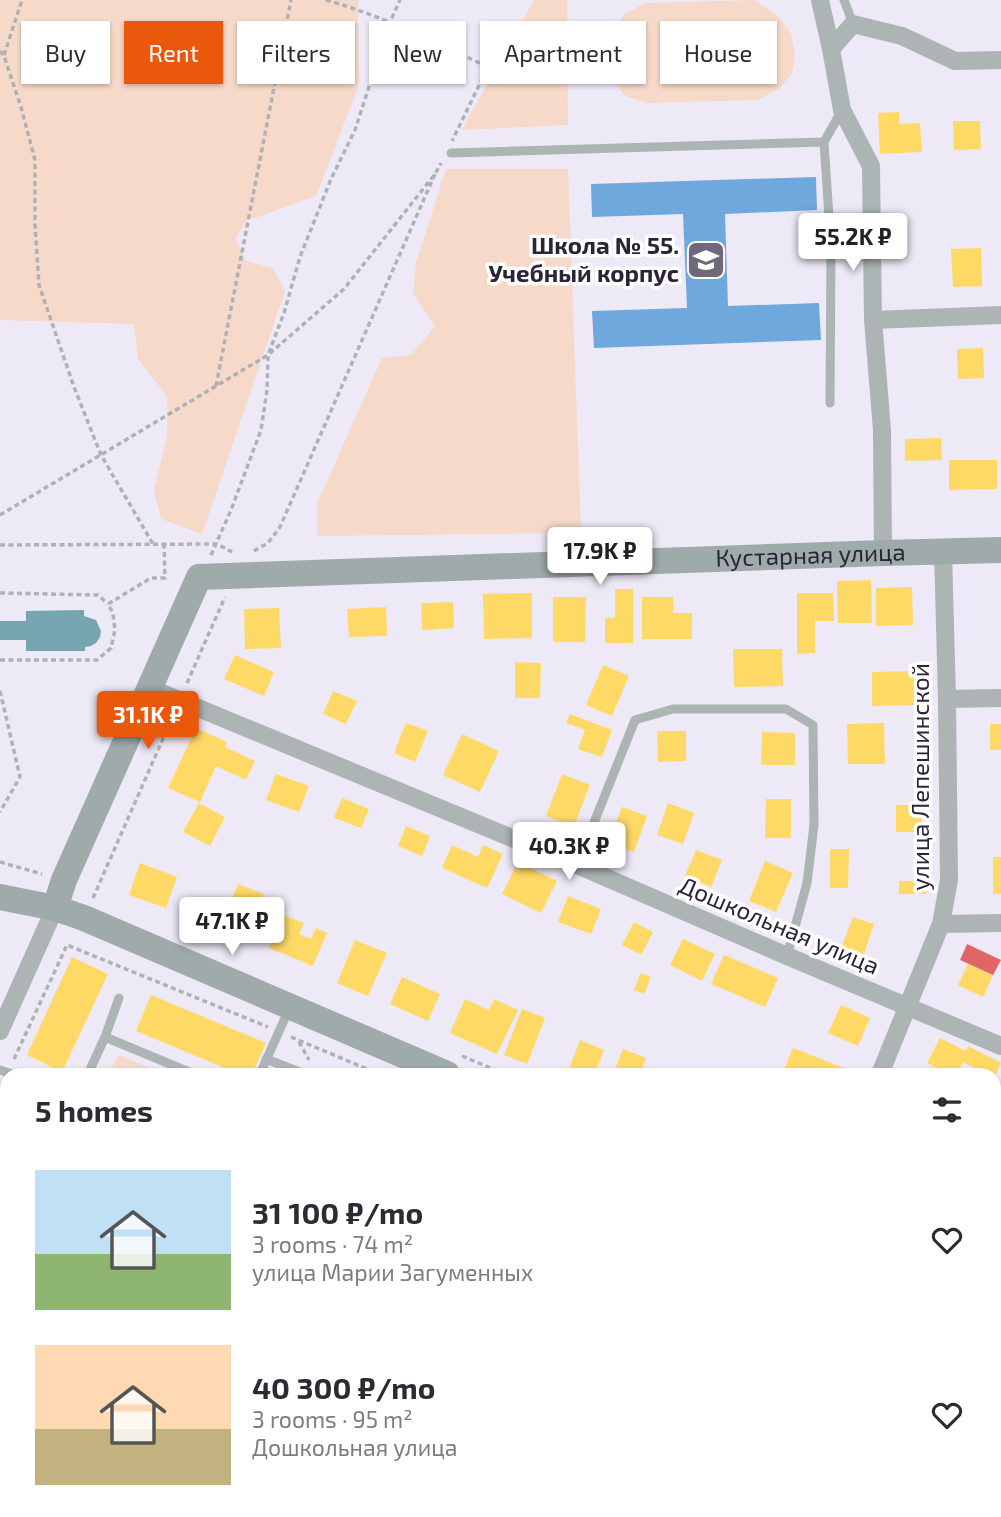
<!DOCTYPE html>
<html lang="en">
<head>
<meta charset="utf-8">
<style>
	body { margin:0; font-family:"Exo 2",sans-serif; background:#f2f2f3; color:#2b2b33; height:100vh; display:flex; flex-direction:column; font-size:26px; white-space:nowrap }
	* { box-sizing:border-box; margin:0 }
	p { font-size:23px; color:#7c7c81 }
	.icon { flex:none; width:38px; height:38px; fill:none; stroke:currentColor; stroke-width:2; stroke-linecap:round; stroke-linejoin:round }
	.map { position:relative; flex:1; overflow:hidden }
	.panel { position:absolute; left:0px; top:1068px; width:1001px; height:450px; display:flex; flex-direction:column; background:#fff; border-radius:21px 21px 0 0; box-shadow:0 2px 5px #0004 }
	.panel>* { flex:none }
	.hud { position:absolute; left:21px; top:21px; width:959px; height:63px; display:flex; gap:14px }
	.price { position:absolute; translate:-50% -60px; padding:0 16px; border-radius:7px; background:#fff; color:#222; font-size:23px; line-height:46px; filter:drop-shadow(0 2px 4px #0008) }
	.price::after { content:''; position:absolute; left:50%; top:42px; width:21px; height:16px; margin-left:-10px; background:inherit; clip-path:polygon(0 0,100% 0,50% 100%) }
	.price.active { background:#ea580c; color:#fff }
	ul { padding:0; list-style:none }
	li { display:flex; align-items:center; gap:21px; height:175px; padding:0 35px }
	li span { display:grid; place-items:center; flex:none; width:196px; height:140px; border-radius:0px; color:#555 }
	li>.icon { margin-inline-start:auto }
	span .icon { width:84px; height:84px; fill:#fffc; stroke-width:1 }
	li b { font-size:30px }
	h2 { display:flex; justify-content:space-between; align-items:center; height:84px; padding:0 35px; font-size:30px }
	.tag { padding:0 24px; border-radius:0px; background:#fff; box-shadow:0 2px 5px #0004; font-size:24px; line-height:63px }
	.tag.active { background:#ea580c; color:#fff }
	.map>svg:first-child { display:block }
	.built { fill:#e9e0fb }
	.green { fill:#f6d9c9 }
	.homes { fill:#ffd966 }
	.shops { fill:#e06666 }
	.schools { fill:#6fa8dc }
	.public { fill:#76a5af }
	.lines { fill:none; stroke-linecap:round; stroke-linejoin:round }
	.path { stroke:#aeb2b5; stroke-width:3.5; stroke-dasharray:5 3.5; stroke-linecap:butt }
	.lane { stroke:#acb4b4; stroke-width:9 }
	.street { stroke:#acb4b4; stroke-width:18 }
	.secondary { stroke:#9faaaa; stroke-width:26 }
	.labels { text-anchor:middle; stroke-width:7; stroke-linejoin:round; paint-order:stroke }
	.poi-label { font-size:24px; font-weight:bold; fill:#2b2338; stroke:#fff; text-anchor:end }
	.street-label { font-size:24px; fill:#2b2338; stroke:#fff }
</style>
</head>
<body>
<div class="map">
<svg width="1001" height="1517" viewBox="0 0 1001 1517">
	<rect width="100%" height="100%" fill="#ede9f6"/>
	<path class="built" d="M 7,1314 L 7,1395 L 0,1392 L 0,1330 Z
		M 177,1510 L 687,1510 L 685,1517 L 174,1517 Z"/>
	<path class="green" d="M 0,0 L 358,0 L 359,85 L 316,196 L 246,221 L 235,239 L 246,261 L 273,268 L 285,291 L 202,534 L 161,519 L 154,490 L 167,437 L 167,396 L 138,359 L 134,324 L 0,320 Z
		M 534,0 L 567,0 L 568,125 L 462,130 Z
		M 755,0 L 779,17 L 791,33 L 795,54 L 792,73 L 779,89 L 757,100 L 647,103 L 626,96 L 610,78 L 605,56 L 609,38 L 624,15 L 645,3 Z
		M 446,169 L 568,169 L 581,533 L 317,536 L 317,504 L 382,358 L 411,355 L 435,326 L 413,294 L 416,263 Z
		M 118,1055 L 165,1074 L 109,1074 Z"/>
	<path class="homes" d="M 899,112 L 899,124 L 920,123 L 922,152 L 880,154 L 878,113 Z
		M 953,121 L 980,121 L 981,149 L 954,150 Z
		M 981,248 L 982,286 L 953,287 L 951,249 Z
		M 983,348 L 984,378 L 958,379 L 957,349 Z
		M 941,438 L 942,460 L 905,461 L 905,439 Z
		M 949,460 L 997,460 L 997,489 L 949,490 Z
		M 871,580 L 872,623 L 838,623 L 837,581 Z
		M 912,587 L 913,625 L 876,626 L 876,588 Z
		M 615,589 L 633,589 L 633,643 L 605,643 L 605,618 L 615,618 Z
		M 532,593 L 532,638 L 484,639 L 483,594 Z
		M 797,593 L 833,593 L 834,621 L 815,621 L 815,653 L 797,654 Z
		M 553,597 L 586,597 L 585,642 L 553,642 Z
		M 642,597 L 673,597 L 673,613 L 692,613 L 692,639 L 642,639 Z
		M 453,602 L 454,628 L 422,630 L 421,603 Z
		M 386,607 L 387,636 L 349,637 L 347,609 Z
		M 279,608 L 281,648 L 245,649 L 244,609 Z
		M 733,649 L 782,649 L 783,686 L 734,687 Z
		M 235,655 L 274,672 L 264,696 L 224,679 Z
		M 515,662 L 541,663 L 540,698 L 515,698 Z
		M 603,665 L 629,676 L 612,716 L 586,705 Z
		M 917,671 L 918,705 L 872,706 L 872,672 Z
		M 333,691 L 357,701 L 346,724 L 323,714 Z
		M 570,714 L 612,730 L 602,757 L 578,749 L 585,730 L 566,723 Z
		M 406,723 L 428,731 L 415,762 L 394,753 Z
		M 884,723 L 885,764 L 848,764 L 847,724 Z
		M 990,724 L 1001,724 L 1001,750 L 990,750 Z
		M 196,728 L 227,742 L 225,747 L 255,761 L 246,780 L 216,766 L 200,802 L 168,788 Z
		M 657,731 L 686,731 L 686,761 L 658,762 Z
		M 762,732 L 795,733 L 795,765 L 761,765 Z
		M 462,734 L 499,751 L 480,792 L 443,775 Z
		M 276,774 L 309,786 L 299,812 L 266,800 Z
		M 562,774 L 590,785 L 574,826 L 546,816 Z
		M 342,798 L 369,809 L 361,828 L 334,818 Z
		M 766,799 L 791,799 L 791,838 L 765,838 Z
		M 199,803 L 225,817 L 210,846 L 183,832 Z
		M 668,803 L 694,813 L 683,844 L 657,835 Z
		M 896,805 L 922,805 L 922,832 L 896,832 Z
		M 622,807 L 647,816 L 634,852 L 609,843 Z
		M 406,826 L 430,836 L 422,856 L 398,846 Z
		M 452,845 L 478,857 L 483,845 L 503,854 L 487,888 L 442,868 Z
		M 830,849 L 849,849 L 848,888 L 830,888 Z
		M 696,850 L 722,860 L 711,887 L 685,876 Z
		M 993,857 L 1001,857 L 1001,894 L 993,894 Z
		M 765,861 L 793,873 L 776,912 L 749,901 Z
		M 518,862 L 557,881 L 541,913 L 502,894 Z
		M 140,863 L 177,877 L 166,908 L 129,895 Z
		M 899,881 L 926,881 L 926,894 L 899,894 Z
		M 238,884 L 264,894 L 245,943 L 219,932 Z
		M 568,896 L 601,909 L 591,934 L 558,922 Z
		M 283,915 L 304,923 L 299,934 L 311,939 L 316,928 L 327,933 L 313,966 L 269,948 Z
		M 853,917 L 874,924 L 864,954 L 842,946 Z
		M 634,922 L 653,932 L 641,955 L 622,945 Z
		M 683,939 L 715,954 L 702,981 L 670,965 Z
		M 355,940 L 387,953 L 368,996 L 337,983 Z
		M 724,955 L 778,978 L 765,1007 L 711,984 Z
		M 72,957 L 108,974 L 62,1072 L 27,1055 Z
		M 968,964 L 993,975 L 983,997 L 958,985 Z
		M 641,973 L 651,977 L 644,994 L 634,990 Z
		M 402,977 L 440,994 L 428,1021 L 390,1004 Z
		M 151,995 L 266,1043 L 252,1074 L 239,1074 L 136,1031 Z
		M 465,999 L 489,1010 L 494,999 L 518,1010 L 497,1054 L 450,1033 Z
		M 841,1005 L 870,1018 L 858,1046 L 828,1033 Z
		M 522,1009 L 545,1018 L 527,1064 L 504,1055 Z
		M 940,1038 L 966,1051 L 968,1046 L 1001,1063 L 996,1074 L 987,1074 L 963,1062 L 957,1074 L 949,1074 L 927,1063 Z
		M 580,1040 L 604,1050 L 595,1074 L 567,1074 Z
		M 793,1048 L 844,1068 L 842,1074 L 782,1074 Z
		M 623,1049 L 646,1058 L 641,1072 L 645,1074 L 613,1074 Z
		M 1,1115 L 7,1117 L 7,1205 L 0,1221 Z
		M 997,1215 L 1001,1217 L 1001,1253 L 994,1250 L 994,1221 Z
		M 994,1350 L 1001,1353 L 1001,1403 L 994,1400 Z
		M 12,1510 L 131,1510 L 135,1512 L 133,1517 L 29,1517 Z
		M 373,1510 L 431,1510 L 428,1517 L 370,1517 Z
		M 752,1510 L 794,1510 L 791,1517 L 768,1517 Z"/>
	<path class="shops" d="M 967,944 L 1001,960 L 993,975 L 960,960 Z
		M 619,1510 L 666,1510 L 663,1517 L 616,1517 Z"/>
	<path class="schools" d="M 816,177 L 817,210 L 725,214 L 728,306 L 819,303 L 821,340 L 594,348 L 592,311 L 687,308 L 683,214 L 592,217 L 591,184 Z"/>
	<path class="public" d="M 84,610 L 84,616 L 96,620 L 101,631 L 100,637 L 96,643 L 91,646 L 85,647 L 85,651 L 26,651 L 26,640 L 0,640 L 0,621 L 26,621 L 26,611 Z"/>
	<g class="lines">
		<path class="path" d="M 326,0 C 383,16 435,42 488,67 L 452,141
			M 0,51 L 4,56 L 21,107 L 35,160 L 35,225 L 39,285 L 74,387 L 101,455 L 153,544
			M 4,55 L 22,0
			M 216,386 L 291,0
			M 0,515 L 268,355 L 344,289 L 435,174 L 441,163
			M 0,545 L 217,544 L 232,552
			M 254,551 L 268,543 L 280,527 L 435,174
			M 211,555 L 231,510 L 261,430 L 267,390 L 268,355 L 284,313 L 300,257 L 331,179 L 355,130 L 390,22 L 400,0
			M 0,593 L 98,595 L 108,604
			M 0,660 L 97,660 L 111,648 L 115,630 L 113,613 L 108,604 L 151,578 L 165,578 L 164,544
			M 187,683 L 225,597
			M 0,691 L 20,777 L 0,812
			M 0,862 L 42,874
			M 93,898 L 173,716
			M 291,1037 L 379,1074
			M 299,1042 L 309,1060
			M 462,1056 L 505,1074
			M 14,1059 L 67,945 L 268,1027
			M 994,1281 L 1001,1284
			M 334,1517 L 336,1510"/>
		<path class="lane" d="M 844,0 L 853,24
			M 824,142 L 831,248 L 830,403
			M 451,153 L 824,142 L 842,110
			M 577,865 L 635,720 L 673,709 L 786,709 L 813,725 L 814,825 L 807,883 L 787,956
			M 105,1037 L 194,1074
			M 266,1059 L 305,1074
			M 0,1070 L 12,1074
			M 88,1074 L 105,1037 L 119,998
			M 260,1074 L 289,1009
			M 0,1275 L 7,1259
			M 994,1411 L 1001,1414
			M 535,1510 L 551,1517
			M 601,1510 L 602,1517
			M 478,1511 L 490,1517
			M 847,1517 L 852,1510"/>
		<path class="street" d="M 820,0 L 831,49
			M 873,320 L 1001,315
			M 883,553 L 882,430 L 873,320 L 871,166 L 842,110 L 831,49 L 853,24 L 902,36 L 955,61 L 1001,60
			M 150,688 L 577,865 L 787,956 L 1001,1046
			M 947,699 L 1001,698
			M 941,924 L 1001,923
			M 0,1031 L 55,908
			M 880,1074 L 941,924 L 949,880 L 947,699 L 943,552
			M 696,1517 L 698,1510"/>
		<g class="secondary">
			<path d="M 0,897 L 55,908 L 84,918 L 447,1074"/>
			<path id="s1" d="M 55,908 L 64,880 L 199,577 L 883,553 L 1001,550"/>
			<path d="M 994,1308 L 1001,1311"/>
		</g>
	</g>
	<defs>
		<g id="school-square" transform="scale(2.0125)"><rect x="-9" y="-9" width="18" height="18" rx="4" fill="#6f687a" stroke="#fff"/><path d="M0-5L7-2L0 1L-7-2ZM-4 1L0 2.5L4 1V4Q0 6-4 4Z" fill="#fff"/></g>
	</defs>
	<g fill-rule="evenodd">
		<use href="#school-square" x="706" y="260"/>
	</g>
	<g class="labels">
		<g class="poi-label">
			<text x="679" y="254">Школа № 55.<tspan x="679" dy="28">Учебный корпус</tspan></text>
		</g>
		<g class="street-label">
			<text dy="8" stroke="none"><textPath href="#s1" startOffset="973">Кустарная улица</textPath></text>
			<text transform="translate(921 777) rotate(-90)" y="8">улица Лепешинской</text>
			<text transform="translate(779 926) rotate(23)" y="8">Дошкольная улица</text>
		</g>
	</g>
</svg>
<b class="price" style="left:853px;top:273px">55.2K ₽</b>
<b class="price" style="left:600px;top:587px">17.9K ₽</b>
<b class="price active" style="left:148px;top:751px">31.1K ₽</b>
<b class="price" style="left:569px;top:882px">40.3K ₽</b>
<b class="price" style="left:232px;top:957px">47.1K ₽</b>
<div class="hud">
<a class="tag">Buy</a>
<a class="tag active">Rent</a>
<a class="tag">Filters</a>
<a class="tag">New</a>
<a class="tag">Apartment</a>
<a class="tag">House</a>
</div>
<section class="panel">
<h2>5 homes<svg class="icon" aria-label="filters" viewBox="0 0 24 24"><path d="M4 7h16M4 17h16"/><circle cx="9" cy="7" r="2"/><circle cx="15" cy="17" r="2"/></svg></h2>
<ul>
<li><span style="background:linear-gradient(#bfe0f5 60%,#8fb573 0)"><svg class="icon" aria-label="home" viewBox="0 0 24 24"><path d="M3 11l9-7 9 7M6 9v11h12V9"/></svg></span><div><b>31 100 ₽/mo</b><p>3 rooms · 74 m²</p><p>улица Марии Загуменных</p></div><svg class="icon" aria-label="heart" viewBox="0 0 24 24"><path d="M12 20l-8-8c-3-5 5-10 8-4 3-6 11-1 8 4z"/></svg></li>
<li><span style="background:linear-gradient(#ffd9b3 60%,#c2b280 0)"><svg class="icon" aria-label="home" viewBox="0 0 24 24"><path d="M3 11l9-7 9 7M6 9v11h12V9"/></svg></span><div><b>40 300 ₽/mo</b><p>3 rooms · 95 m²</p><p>Дошкольная улица</p></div><svg class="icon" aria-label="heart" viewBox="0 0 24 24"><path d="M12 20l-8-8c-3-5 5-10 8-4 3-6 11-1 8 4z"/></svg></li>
</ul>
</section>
</div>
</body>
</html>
